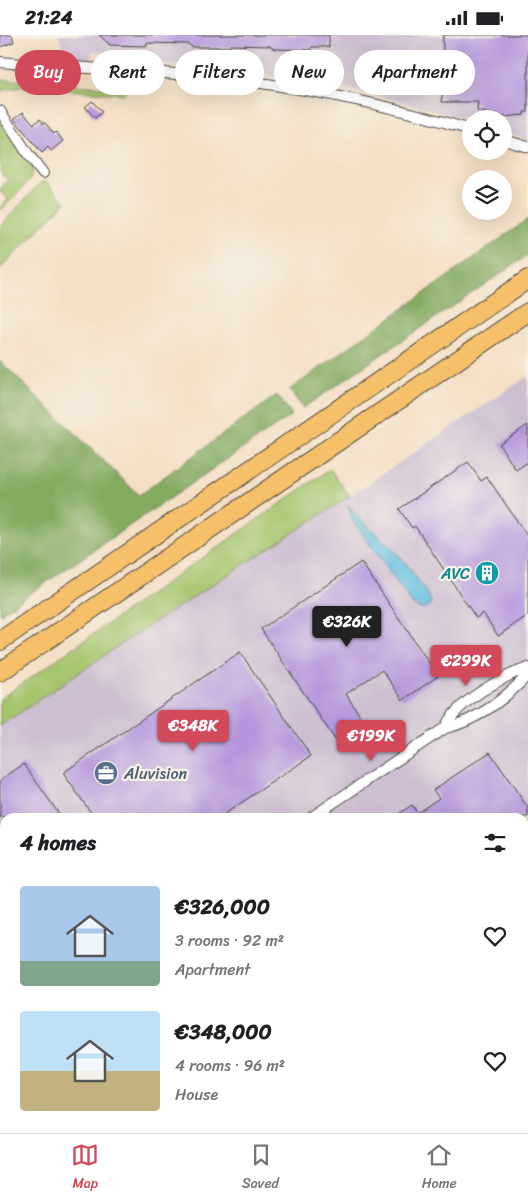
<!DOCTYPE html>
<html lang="en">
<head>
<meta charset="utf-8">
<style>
	body { margin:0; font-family:Sriracha,sans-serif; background:#f2f2f2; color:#202124; height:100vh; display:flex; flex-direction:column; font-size:19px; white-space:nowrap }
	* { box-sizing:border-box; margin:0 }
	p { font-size:16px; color:#757577 }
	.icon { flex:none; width:28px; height:28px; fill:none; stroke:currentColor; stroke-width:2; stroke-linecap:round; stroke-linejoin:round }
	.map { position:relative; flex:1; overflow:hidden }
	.panel { position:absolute; left:0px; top:778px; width:529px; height:321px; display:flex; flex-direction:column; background:#fff; border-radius:15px 15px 0 0; box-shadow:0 5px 20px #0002 }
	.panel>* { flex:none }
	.top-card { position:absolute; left:15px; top:15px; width:499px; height:45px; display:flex; gap:10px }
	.tools { position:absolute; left:462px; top:75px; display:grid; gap:10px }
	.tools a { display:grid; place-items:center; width:50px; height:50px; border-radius:50%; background:#fff; box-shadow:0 5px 20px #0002; font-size:25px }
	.price { position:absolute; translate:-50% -42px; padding:0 11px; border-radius:5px; background:#d1495b; color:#fff; font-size:16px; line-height:32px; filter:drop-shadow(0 1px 2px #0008) }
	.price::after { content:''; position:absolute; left:50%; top:30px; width:15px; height:11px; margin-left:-8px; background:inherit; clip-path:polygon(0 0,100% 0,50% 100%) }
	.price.on { background:#222; color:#fff }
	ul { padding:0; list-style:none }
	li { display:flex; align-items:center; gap:15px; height:125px; padding:0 20px }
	li span { display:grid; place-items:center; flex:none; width:140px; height:100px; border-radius:5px; color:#555 }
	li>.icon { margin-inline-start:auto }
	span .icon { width:60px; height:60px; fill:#fffc; stroke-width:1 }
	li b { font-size:21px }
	h2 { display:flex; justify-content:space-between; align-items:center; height:60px; padding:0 20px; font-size:21px }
	.chip { padding:0 18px; border-radius:22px; background:#fff; box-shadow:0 5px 20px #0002; font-size:18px; line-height:45px }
	.chip.on { background:#d1495b; color:#fff }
	.status { display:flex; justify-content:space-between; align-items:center; height:35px; padding:0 25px; background:#fff; direction:ltr }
	.status svg { height:14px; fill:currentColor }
	.menu { display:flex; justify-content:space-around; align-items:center; height:70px; border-top:1px solid #e0e0e0; background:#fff; font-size:14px; color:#757577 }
	.menu a { display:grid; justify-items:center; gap:2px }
	.menu .on { color:#d1495b }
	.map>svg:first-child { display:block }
	.industrial { fill:#cdbed2; fill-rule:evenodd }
	.green { fill:#a5c56d; stroke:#68784c }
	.forest { fill:#84aa60; stroke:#586a46 }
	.water { fill:#5dbcdc; stroke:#447484 }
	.building { fill:#b596dc }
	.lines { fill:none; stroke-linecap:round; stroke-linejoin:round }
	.minor-casing { stroke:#494642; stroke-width:12 }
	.motorway-casing { stroke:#494642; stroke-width:20 }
	.minor { stroke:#fff; stroke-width:10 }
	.motorway { stroke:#f6c06b; stroke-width:18 }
	.labels { text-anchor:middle; stroke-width:4.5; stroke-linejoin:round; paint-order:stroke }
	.culture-label { font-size:16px; fill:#0d838f; stroke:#f7f3e8; text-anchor:end }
	.service-label { font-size:16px; fill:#4e5e75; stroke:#f7f3e8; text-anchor:start }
</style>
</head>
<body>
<div class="status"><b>21:24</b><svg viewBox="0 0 49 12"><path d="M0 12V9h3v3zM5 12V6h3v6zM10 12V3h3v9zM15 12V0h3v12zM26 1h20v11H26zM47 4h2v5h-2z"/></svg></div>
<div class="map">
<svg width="528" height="1098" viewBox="0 0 528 1098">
	<rect width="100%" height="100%" fill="#f7f3e8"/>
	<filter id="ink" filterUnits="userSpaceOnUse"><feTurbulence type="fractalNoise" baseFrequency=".02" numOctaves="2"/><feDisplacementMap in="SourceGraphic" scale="10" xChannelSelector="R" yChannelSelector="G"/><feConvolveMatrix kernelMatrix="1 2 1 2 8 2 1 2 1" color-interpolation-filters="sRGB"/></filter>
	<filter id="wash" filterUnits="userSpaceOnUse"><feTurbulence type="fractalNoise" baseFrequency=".0096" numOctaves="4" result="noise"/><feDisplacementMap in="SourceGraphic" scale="20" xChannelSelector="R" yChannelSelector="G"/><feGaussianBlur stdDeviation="1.12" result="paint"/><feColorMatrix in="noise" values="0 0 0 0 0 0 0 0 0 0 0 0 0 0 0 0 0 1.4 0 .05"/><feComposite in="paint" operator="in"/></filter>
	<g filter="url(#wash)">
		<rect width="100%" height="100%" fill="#f4dfc4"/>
		<path class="industrial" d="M 59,0 L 528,0 L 528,105 L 504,97 L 504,84 L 471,84 L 471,86 L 404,67 L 340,52 L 291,43 L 220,34 L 149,28 L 149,20 L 92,16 L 92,28 L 66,26 Z
			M 528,341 L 528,1098 L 0,1098 L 0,690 L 136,599 L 332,473 ZM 5,782 L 524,782 L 524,1094 L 5,1094 Z"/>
		<path class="green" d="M 0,44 L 129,54 L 123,59 L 21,52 L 0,56 Z
			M 0,84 L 33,132 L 30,145 L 0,176 L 0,173 L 8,164 L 0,157 L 0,154 L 8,145 L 0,137 Z
			M 41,147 L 47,148 L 66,167 L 0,234 L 0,192 Z
			M 330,434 L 350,461 L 136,599 L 0,691 L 0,664 Z"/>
		<path class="forest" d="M 528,184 L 528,220 L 303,373 L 289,355 Z
			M 0,326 L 139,460 L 277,360 L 292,380 L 0,579 Z"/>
		<path class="water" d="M 348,469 L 356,480 L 403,524 L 429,561 L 431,568 L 427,572 L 421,574 L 413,570 L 351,483 Z"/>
		<g id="blocks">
			<path class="building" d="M 0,0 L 12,0 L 14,7 L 0,12 Z
				M 99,0 L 329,0 L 329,12 L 312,12 L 310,15 L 274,14 L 270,11 L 231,10 L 228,12 L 192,12 L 188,9 L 147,8 L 146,11 L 110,10 Z
				M 443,0 L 528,0 L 528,77 L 524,77 L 524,80 L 503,82 L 477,76 L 478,67 L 442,67 Z
				M 92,66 L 102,77 L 95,83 L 85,72 Z
				M 23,77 L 34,89 L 40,84 L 44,89 L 45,88 L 54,99 L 56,97 L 63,106 L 51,116 L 48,112 L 42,118 L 14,84 Z
				M 528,390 L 528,427 L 516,435 L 499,409 Z
				M 468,427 L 481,446 L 487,442 L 528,502 L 528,580 L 498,601 L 483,578 L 476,583 L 415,491 L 412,493 L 399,474 Z
				M 361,527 L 438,641 L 403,665 L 382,635 L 346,659 L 366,690 L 338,709 L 261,594 Z
				M 240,617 L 311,721 L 220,782 L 94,782 L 63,738 Z
				M 490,717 L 528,773 L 528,782 L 394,782 L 412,770 L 417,778 L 439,763 L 433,755 Z
				M 24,729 L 61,782 L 0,782 L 0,745 Z"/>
		</g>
	</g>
	<g filter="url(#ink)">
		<use href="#blocks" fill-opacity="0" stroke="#494642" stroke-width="1"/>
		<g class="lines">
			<g class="minor-casing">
				<path id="minor" d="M 0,27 C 79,34 159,35 238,45 C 316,55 396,72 471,95
					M 0,76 L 28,119 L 43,138
					M 504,105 L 528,112
					M 445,693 C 455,668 503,641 528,633
					M 312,782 L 445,693 C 478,686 505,663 528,640
					M 0,994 L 5,991
					M 248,1094 L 251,1098
					M 269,1094 L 272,1098"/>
			</g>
			<g class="motorway-casing">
				<path id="motorway" d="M 0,606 L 528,244
					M 0,637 L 528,277"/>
			</g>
			<use href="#minor" class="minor"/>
			<use href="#motorway" class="motorway"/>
		</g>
	</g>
	<defs>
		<g id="building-disc" transform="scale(1.25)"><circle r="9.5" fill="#0f9aa8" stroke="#f7f3e8"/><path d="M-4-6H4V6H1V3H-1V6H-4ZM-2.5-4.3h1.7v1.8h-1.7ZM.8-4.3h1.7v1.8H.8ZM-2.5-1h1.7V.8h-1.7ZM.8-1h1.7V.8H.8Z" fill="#fff"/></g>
		<g id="office-disc" transform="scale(1.25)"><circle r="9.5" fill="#5c6f8a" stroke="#f7f3e8"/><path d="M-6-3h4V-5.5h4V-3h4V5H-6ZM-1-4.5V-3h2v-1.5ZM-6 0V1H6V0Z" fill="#fff"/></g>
	</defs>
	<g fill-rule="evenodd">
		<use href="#building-disc" x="487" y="538"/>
		<use href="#office-disc" x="106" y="738"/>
	</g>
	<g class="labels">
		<g class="culture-label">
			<text x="470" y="544">AVC</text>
		</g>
		<g class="service-label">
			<text x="124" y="744">Aluvision</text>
		</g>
	</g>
</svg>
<div class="tools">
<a><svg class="icon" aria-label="locate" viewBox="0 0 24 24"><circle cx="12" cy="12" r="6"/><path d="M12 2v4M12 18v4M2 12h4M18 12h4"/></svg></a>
<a><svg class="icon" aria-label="layers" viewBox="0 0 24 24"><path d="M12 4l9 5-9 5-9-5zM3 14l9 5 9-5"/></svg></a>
</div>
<b class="price on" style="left:347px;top:613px">€326K</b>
<b class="price" style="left:466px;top:652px">€299K</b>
<b class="price" style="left:193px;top:717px">€348K</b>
<b class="price" style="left:371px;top:727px">€199K</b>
<div class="top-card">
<a class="chip on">Buy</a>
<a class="chip">Rent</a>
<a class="chip">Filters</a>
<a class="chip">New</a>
<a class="chip">Apartment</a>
</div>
<section class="panel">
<h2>4 homes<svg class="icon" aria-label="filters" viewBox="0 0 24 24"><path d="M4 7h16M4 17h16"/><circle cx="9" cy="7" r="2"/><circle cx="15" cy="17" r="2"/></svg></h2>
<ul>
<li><span style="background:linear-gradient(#a9c7e8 75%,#7fa58c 0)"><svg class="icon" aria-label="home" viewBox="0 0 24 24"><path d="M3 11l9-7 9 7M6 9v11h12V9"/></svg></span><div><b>€326,000</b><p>3 rooms · 92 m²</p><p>Apartment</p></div><svg class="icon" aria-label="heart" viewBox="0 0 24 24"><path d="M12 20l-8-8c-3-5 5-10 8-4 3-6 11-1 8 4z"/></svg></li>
<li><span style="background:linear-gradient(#bfe0f5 60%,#c2b280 0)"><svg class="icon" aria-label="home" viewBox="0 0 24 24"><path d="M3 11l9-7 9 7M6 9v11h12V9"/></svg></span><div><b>€348,000</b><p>4 rooms · 96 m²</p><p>House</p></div><svg class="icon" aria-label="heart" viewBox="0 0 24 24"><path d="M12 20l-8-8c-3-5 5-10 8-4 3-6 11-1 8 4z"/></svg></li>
</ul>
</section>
</div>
<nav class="menu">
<a class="on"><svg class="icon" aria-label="map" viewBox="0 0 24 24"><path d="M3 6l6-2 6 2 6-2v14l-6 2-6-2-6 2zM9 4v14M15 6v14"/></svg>Map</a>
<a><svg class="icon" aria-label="saved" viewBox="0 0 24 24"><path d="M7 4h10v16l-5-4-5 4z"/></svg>Saved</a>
<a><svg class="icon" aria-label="home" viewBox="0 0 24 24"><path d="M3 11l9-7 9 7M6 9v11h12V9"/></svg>Home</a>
</nav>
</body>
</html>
